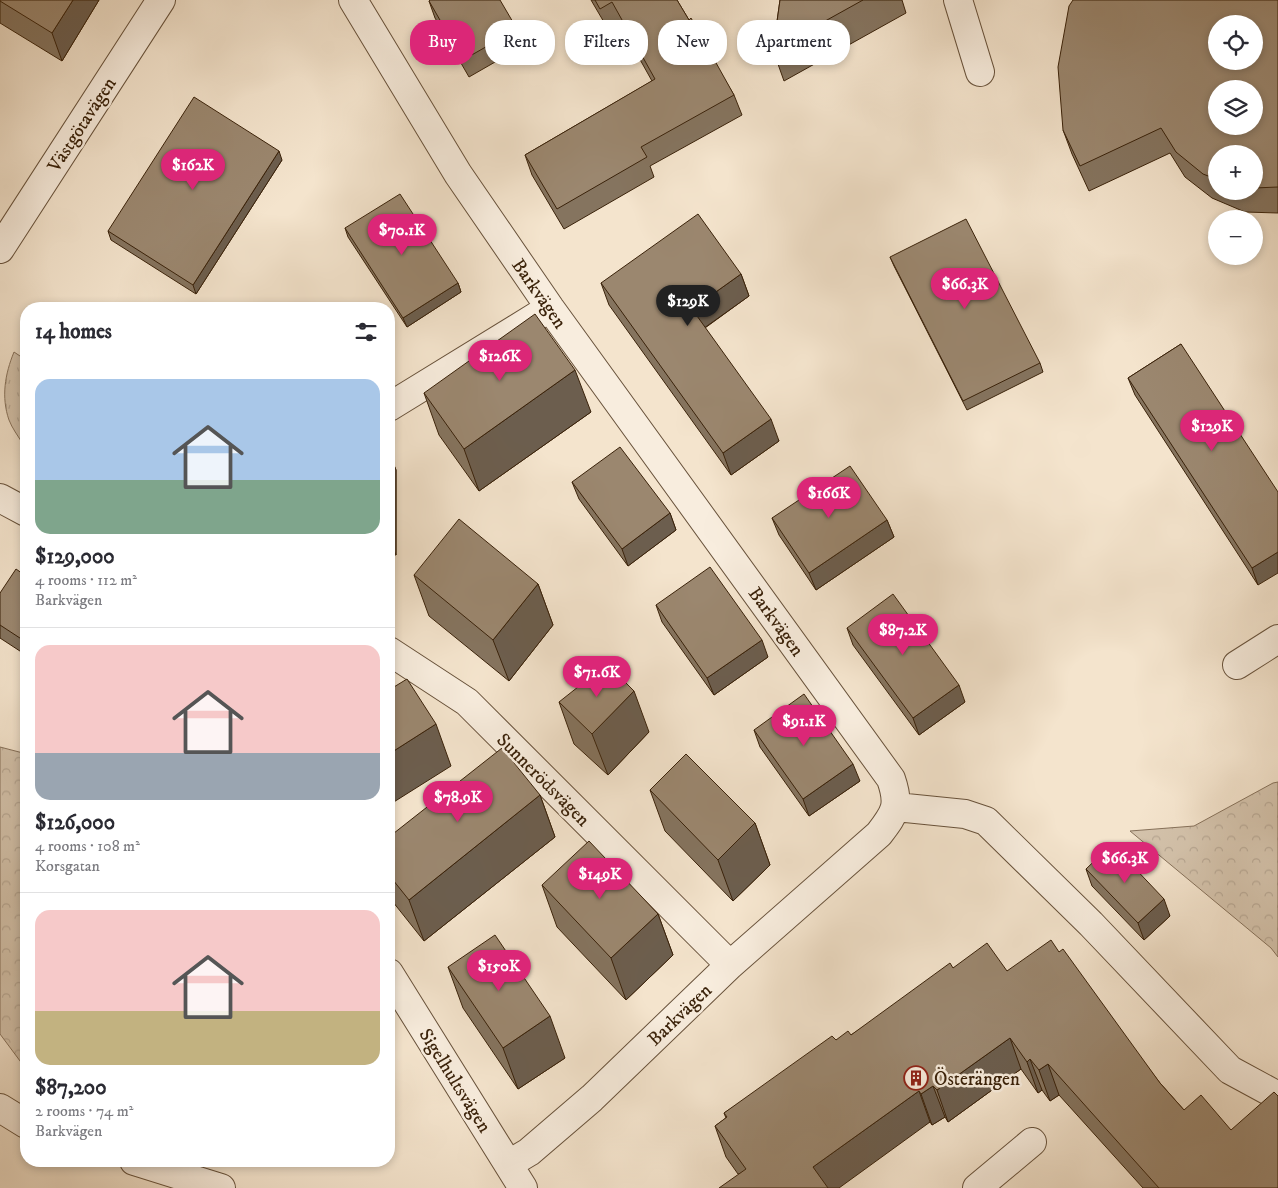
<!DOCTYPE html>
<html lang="en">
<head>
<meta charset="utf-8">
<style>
	body { margin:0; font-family:"IM FELL DW Pica",serif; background:#f7f7f7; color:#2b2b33; height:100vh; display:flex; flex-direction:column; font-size:19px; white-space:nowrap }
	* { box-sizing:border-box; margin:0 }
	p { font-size:16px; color:#7c7c81 }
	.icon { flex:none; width:28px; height:28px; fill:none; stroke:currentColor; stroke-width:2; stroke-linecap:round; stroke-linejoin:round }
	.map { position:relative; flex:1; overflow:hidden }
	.details { position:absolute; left:20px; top:302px; width:375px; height:865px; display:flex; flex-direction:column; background:#fff; border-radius:20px; box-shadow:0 2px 8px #0003 }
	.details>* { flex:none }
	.banner { position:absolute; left:410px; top:20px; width:475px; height:45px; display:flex; gap:10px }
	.buttons { position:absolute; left:1208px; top:15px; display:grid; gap:10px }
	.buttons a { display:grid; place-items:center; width:55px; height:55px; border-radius:50%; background:#fff; box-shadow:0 2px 8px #0003; font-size:25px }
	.price { position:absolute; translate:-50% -42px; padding:0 11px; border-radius:18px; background:#db2777; color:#fff; font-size:16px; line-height:32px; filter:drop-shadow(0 1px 2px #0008) }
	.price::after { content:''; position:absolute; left:50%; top:30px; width:15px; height:11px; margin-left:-8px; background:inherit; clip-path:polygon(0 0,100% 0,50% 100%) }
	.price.current { background:#222; color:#fff }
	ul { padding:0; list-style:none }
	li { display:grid; align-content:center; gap:10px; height:265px; padding:0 15px }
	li+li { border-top:1px solid #e1e1e2 }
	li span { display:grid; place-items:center; height:155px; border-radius:15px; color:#555 }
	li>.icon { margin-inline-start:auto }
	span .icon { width:90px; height:90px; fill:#fffc; stroke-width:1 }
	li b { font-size:21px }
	h2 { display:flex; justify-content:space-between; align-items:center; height:60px; padding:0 15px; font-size:21px }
	.pill { padding:0 18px; border-radius:20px; background:#fff; box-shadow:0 2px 8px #0003; font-size:18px; line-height:45px }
	.pill.current { background:#db2777; color:#fff }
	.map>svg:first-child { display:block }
	.grass { fill:url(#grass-tufts); stroke:#87725b }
	.forest { fill:url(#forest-crowns); stroke:#87725b }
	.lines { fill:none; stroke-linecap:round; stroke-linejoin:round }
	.minor-casing { stroke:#68523b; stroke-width:30 }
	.minor { stroke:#f8edde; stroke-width:28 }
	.wall { fill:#85745f; stroke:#3a220a; fill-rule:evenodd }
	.shaded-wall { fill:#6c5e4e; stroke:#3a220a }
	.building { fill:#9b876f; stroke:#3a220a; fill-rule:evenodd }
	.labels { text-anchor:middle; stroke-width:5; stroke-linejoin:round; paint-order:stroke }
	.street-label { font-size:19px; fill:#3a220a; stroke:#f8edde }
	.poi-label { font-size:19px; fill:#3a220a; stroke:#f8edde; text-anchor:start }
</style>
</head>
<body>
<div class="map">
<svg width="1278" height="1188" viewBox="0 0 1278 1188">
	<defs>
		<pattern id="grass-tufts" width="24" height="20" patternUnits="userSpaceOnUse" patternTransform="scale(1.25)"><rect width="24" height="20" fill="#d4c3ac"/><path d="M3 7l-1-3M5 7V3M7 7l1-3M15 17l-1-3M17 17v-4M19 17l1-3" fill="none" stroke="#b7a793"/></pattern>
		<pattern id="forest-crowns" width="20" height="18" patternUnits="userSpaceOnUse" patternTransform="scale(1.25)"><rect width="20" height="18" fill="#d4c3ac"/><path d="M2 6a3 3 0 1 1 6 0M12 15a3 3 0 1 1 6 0" fill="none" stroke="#b7a793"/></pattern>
	</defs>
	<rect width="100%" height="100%" fill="#f4e4cd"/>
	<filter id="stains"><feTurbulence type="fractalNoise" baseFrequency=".004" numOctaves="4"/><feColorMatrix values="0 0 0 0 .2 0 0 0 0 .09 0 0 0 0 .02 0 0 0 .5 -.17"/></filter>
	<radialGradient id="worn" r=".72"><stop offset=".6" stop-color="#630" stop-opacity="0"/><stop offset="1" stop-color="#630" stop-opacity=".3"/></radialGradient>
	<path class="grass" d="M 14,352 L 26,360 L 26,446 L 23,444 C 18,436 12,428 9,420 C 1,397 5,374 14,352 Z"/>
	<path class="forest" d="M 0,747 L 23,753 L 26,757 L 26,1069 L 0,1034 Z
		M 1278,782 L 1278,957 L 1271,948 L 1130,831 L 1194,826 L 1273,783 Z"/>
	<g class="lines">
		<g class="minor-casing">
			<path id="minor" d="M 353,0 L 458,174 L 550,308 L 891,779 C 900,805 896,812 879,834 L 730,965 L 592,1098 L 529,1152 L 509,1164
				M 958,0 L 980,72
				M 0,249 L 161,0
				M 389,407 L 537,316
				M 0,498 L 26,512
				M 389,651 L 467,702 L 730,965
				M 1237,665 L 1278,639
				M 896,807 L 965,814 L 986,821 L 1091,924 L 1230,1070 L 1278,1096
				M 389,973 L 523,1188
				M 0,1108 L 26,1124
				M 134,1161 L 221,1188
				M 977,1188 L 1032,1142"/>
		</g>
		<use href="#minor" class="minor"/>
	</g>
	<path class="wall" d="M 0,0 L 99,0 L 62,61 L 0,23 Z
		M 591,0 L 677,0 L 734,95 L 742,115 L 650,166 L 654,177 L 564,229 L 532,175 L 525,155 L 652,81 L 619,22 L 608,29 Z
		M 780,0 L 902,0 L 906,13 L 784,81 L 773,50 Z
		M 1278,0 L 1278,213 L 1245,212 L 1212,198 L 1185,177 L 1170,153 L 1089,191 L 1072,154 L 1063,130 ZM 1216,154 L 1254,154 L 1254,191 L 1216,191 Z
		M 429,1 L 517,29 L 523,46 L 469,77 L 435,18 Z
		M 282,160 L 196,294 L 111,240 L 108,231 Z
		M 345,228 L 458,283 L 461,292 L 407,327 L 348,237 Z
		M 890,257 L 1040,363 L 1043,372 L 967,410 L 894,266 Z
		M 741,274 L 749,296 L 705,328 L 779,441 L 731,475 L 609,305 L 601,283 Z
		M 1181,344 L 1258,585 L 1135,395 L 1128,378 Z
		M 424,393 L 591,412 L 479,491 L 439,435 Z
		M 389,453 L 396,470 L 396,555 L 389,555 Z
		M 572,482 L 670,513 L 676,530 L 628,566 L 579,499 Z
		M 772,518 L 887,520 L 894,537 L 816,590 L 779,535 Z
		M 414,575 L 538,584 L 553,625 L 509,681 L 429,616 Z
		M 26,576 L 26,655 L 0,638 L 0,593 Z
		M 656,605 L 768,657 L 714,695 L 662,622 Z
		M 847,628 L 965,702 L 919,735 L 853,645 Z
		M 559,702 L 649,732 L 608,775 L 574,744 Z
		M 754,730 L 860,781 L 809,816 L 760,747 Z
		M 650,790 L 755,823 L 770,865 L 733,901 L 665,831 Z
		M 540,795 L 555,837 L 424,941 L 389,897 L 389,837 Z
		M 1086,869 L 1170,916 L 1144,940 L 1092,886 Z
		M 542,885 L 658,914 L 673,955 L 626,1000 L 557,927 Z
		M 1059,952 L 1160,1083 L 1184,1110 L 1278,1188 L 1143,1188 L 1059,1095 L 1050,1101 L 1042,1090 L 1038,1093 L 1021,1069 L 948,1122 L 945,1117 L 932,1125 L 930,1122 L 738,1174 L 726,1157 L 715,1126 L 726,1118 L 724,1113 L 836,1040 L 851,1035 L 953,968 L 1007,971 Z
		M 448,967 L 565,1058 L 518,1089 L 463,1008 Z"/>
	<path class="shaded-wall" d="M 73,0 L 99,0 L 62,61 L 52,33 Z
		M 279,151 L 282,160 L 196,294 L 193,285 Z
		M 741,274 L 749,296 L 700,331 L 692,309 Z
		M 458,283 L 461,292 L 407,327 L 403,318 Z
		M 575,370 L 591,412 L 479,491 L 464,449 Z
		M 771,419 L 779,441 L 731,475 L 723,453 Z
		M 389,453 L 396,470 L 396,555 L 389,538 Z
		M 670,513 L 676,530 L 628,566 L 622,549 Z
		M 887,520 L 894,537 L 816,590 L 809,573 Z
		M 1278,552 L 1278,573 L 1258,585 L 1252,568 Z
		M 538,584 L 553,625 L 509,681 L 493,640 Z
		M 762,640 L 768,657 L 714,695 L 707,678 Z
		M 959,685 L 965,702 L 919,735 L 913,718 Z
		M 634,691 L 649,732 L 608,775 L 592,734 Z
		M 436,724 L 451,766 L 389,805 L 389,754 Z
		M 853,764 L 860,781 L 809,816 L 803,799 Z
		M 540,795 L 555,837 L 424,941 L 409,900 Z
		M 755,823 L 770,865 L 733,901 L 718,860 Z
		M 1164,899 L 1170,916 L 1144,940 L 1138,923 Z
		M 658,914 L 673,955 L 626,1000 L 611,958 Z
		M 550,1016 L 565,1058 L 518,1089 L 503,1048 Z
		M 1010,1038 L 1021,1069 L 948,1122 L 937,1090 Z
		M 1030,1059 L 1042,1090 L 1038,1093 L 1027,1062 Z
		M 1048,1064 L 1059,1095 L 1050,1101 L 1039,1070 Z
		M 933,1086 L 945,1117 L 932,1125 L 921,1094 Z
		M 919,1091 L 930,1122 L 839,1188 L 821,1188 L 813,1167 Z"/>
	<path class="building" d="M 0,0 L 73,0 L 52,33 L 0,1 Z
		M 430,0 L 500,0 L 517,29 L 463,60 L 429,1 Z
		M 595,0 L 677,0 L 689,20 L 691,18 L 734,95 L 641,147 L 647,157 L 557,209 L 525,155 L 655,79 L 612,2 L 600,9 Z
		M 780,0 L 863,0 L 773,50 Z
		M 1073,0 L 1278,0 L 1278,187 L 1254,188 L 1254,154 L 1216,154 L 1216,179 L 1203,174 L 1176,152 L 1161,128 L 1080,166 L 1063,130 L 1058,67 L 1069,6 ZM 1216,24 L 1254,24 L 1254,61 L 1216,61 ZM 1216,89 L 1254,89 L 1254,126 L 1216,126 Z
		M 194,97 L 279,151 L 193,285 L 108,231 Z
		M 400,194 L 458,283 L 403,318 L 345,228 Z
		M 698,214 L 741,274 L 692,309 L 771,419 L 723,453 L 601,283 Z
		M 966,219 L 1040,363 L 963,401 L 890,257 Z
		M 535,314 L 575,370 L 464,449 L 424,393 Z
		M 1181,344 L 1278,492 L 1278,552 L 1252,568 L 1128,378 Z
		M 620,447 L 670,513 L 622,549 L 572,482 Z
		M 850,466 L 887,520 L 809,573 L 772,518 Z
		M 459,519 L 538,584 L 493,640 L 414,575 Z
		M 710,567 L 762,640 L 707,678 L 656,605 Z
		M 16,569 L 26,576 L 26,642 L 0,625 L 0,593 Z
		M 893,594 L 959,685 L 913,718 L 847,628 Z
		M 607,664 L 634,691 L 592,734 L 559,702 Z
		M 407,679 L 436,724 L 389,754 L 389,690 Z
		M 804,694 L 853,764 L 803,799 L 754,730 Z
		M 502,748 L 540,795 L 409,900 L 389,875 L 389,837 Z
		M 686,754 L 755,823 L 718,860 L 650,790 Z
		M 589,841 L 658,914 L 611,958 L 542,885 Z
		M 1112,844 L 1164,899 L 1138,923 L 1086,869 Z
		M 495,935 L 550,1016 L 503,1048 L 448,967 Z
		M 1051,940 L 1059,952 L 1063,949 L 1160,1083 L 1184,1110 L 1201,1095 L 1231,1130 L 1274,1092 L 1278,1096 L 1278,1188 L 1159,1188 L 1048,1064 L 1039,1070 L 1030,1059 L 1027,1062 L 1010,1038 L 937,1090 L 933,1086 L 921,1094 L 919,1091 L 813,1167 L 828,1188 L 719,1188 L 746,1169 L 715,1126 L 727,1117 L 724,1113 L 832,1036 L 836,1040 L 848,1031 L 851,1035 L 950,963 L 953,968 L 987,943 L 1007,971 Z"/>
	<defs>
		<g id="building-ring" transform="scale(1.25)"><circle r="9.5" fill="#f8edde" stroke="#8f2418" stroke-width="1.5"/><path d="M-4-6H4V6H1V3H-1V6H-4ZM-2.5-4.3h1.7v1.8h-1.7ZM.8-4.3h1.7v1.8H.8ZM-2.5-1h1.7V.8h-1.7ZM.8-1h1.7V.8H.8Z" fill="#8f2418"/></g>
	</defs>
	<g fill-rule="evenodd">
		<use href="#building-ring" x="916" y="1078"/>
	</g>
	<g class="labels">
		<g class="street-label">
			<text transform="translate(81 124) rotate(-57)" y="7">Västgötavägen</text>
			<text transform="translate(540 293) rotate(55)" y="7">Barkvägen</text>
			<text transform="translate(777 621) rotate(54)" y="7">Barkvägen</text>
			<text transform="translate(544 779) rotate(45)" y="7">Sunnerödsvägen</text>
			<text transform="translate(679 1014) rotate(-44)" y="7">Barkvägen</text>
			<text transform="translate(456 1080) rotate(58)" y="7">Sigelhultsvägen</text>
		</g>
		<g class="poi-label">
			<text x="934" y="1085">Österängen</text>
		</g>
	</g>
	<rect width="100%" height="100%" filter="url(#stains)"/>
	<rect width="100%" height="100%" fill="url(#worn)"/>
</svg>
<div class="buttons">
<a><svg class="icon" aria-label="locate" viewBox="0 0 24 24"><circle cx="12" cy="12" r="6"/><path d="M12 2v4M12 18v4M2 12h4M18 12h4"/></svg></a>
<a><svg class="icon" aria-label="layers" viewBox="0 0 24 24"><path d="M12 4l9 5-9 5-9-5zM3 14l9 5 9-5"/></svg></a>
<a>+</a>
<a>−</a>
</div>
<b class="price" style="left:193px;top:191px">$162K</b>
<b class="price" style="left:402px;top:256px">$70.1K</b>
<b class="price" style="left:965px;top:310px">$66.3K</b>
<b class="price current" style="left:688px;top:327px">$129K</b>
<b class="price" style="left:500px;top:382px">$126K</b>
<b class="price" style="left:1212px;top:452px">$129K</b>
<b class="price" style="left:829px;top:519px">$166K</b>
<b class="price" style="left:903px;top:656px">$87.2K</b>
<b class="price" style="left:597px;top:698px">$71.6K</b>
<b class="price" style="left:804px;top:747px">$91.1K</b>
<b class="price" style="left:458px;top:823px">$78.9K</b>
<b class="price" style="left:1125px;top:884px">$66.3K</b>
<b class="price" style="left:600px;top:900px">$149K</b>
<b class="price" style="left:499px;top:992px">$150K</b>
<div class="banner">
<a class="pill current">Buy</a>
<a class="pill">Rent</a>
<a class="pill">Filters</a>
<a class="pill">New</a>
<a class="pill">Apartment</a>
</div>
<section class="details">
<h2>14 homes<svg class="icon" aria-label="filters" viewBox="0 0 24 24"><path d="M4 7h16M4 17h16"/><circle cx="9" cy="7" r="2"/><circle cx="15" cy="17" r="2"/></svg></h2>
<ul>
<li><span style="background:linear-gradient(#a9c7e8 65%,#7fa58c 0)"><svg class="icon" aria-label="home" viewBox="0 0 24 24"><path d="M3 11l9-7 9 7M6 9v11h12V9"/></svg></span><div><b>$129,000</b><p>4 rooms · 112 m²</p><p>Barkvägen</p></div></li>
<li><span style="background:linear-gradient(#f6c9c9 70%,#9aa5b1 0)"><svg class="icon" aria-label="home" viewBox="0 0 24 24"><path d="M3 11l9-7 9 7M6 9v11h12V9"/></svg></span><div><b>$126,000</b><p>4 rooms · 108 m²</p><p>Korsgatan</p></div></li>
<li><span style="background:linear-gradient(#f6c9c9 65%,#c2b280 0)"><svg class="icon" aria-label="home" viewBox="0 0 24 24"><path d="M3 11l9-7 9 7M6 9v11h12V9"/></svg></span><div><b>$87,200</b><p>2 rooms · 74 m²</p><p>Barkvägen</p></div></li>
</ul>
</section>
</div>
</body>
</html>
